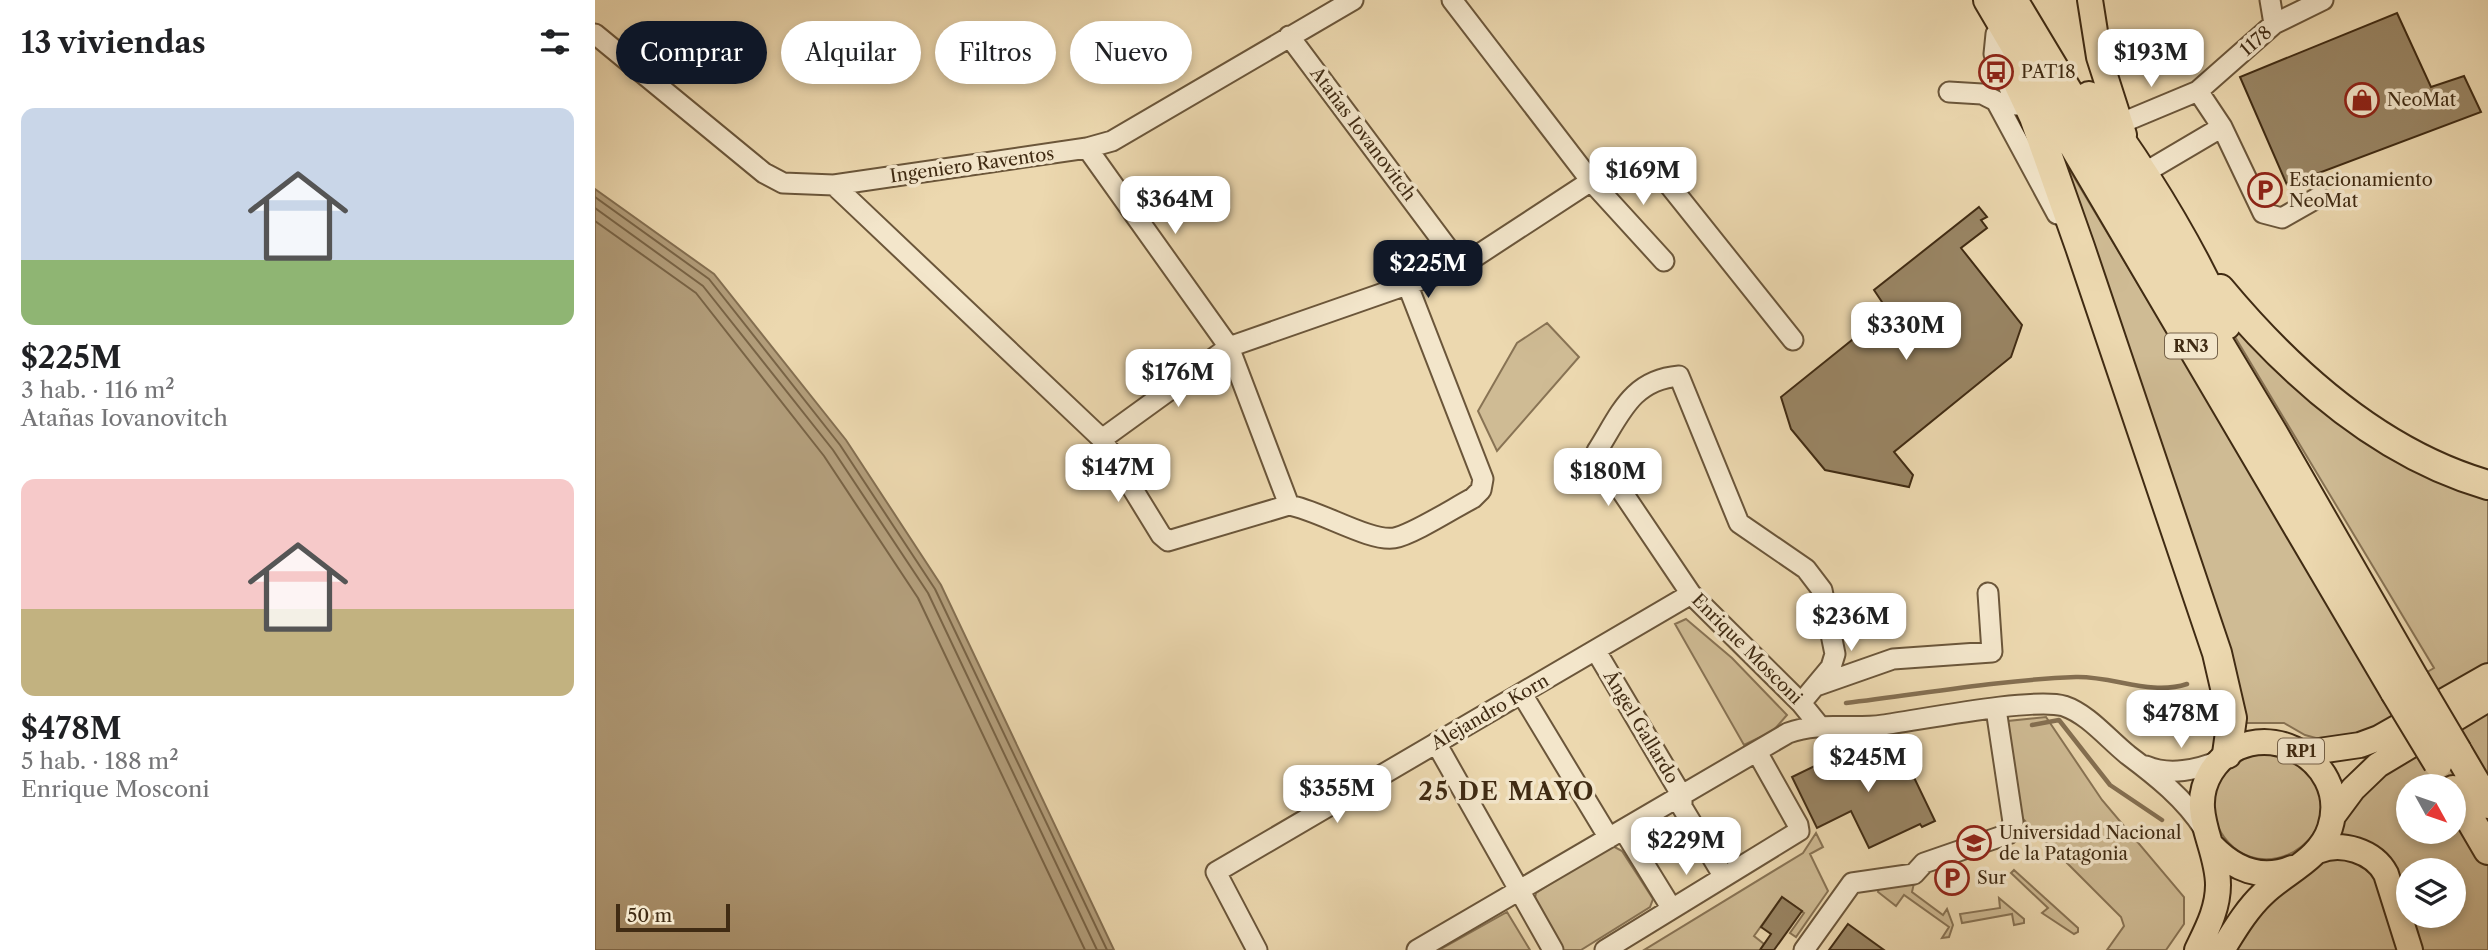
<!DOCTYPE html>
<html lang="es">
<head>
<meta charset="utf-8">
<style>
	body { margin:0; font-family:"Libre Caslon Text",serif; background:#f6f6f6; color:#202124; height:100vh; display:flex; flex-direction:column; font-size:26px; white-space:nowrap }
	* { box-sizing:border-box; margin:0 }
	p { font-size:23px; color:#757577 }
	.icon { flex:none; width:38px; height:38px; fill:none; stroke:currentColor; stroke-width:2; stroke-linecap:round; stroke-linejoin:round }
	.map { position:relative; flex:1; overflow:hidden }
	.details { display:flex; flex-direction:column; background:#fff; width:595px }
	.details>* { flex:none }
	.hud { position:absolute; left:21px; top:21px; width:665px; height:63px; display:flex; gap:14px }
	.needle { width:46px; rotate:130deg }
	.buttons { position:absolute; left:1801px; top:774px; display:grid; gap:14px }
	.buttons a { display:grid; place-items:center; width:70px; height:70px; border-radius:50%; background:#fff; box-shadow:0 4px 10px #0003; font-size:35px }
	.scale { position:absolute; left:21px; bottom:18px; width:114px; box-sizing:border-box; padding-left:7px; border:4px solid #402b13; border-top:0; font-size:19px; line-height:24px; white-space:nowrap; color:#402b13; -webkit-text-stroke:5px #f3e6cb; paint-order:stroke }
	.price { position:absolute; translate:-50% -60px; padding:0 16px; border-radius:14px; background:#fff; color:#222; font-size:23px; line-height:46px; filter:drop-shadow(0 2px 4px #0008) }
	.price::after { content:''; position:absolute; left:50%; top:42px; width:21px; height:16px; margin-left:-10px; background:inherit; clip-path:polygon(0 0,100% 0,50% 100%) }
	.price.on { background:#111827; color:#fff }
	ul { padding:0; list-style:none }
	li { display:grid; align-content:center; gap:14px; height:371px; padding:0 21px }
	li span { display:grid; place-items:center; height:217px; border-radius:14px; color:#555 }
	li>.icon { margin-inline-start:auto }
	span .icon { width:126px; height:126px; fill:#fffc; stroke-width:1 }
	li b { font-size:30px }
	h2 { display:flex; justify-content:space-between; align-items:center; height:84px; padding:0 21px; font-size:30px }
	.tag { padding:0 24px; border-radius:32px; background:#fff; box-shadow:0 4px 10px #0003; font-size:24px; line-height:63px }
	.tag.on { background:#111827; color:#fff }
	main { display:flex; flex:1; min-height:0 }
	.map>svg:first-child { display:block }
	.green { fill:#cfbb94; stroke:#887354; stroke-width:2; fill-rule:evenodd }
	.water { fill:#b29d7a; stroke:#846f51; stroke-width:2 }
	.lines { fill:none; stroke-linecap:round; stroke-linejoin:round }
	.shore { stroke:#796446; stroke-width:2 }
	.stream { stroke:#846f51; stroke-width:4.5 }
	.building { fill:#998564; stroke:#402b13; stroke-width:2 }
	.minor-casing { stroke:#6b563a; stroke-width:23 }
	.major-casing { stroke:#402b13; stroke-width:28 }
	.highway-casing { stroke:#402b13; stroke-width:32 }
	.minor { stroke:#f3e6cb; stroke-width:19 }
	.major { stroke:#ecd8af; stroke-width:24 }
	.highway { stroke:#ecd8af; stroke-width:28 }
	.highway-bridge-casing { stroke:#402b13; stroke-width:32; stroke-linecap:butt }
	.highway-bridge { stroke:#ecd8af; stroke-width:28 }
	.labels { text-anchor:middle; stroke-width:7; stroke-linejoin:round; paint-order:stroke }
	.shield { fill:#f3e6cb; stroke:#76634a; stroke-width:2 }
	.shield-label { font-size:16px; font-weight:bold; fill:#402b13 }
	.street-label { font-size:18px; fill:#402b13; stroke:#f3e6cb }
	.poi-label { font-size:18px; fill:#402b13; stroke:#f3e6cb; text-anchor:start }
	.district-label { font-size:24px; font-weight:bold; letter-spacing:2px; fill:#402b13; stroke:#f3e6cb }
</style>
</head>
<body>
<main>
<section class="details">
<h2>13 viviendas<svg class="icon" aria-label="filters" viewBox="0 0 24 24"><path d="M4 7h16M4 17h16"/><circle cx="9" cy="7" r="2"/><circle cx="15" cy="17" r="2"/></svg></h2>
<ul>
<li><span style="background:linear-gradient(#c9d6e8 70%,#8fb573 0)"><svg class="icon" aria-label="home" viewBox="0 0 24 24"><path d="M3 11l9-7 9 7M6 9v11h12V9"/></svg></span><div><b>$225M</b><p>3 hab. · 116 m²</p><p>Atañas Iovanovitch</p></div></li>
<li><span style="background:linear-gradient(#f6c9c9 60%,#c2b280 0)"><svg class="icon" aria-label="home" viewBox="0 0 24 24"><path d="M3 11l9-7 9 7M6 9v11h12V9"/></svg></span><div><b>$478M</b><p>5 hab. · 188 m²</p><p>Enrique Mosconi</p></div></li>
</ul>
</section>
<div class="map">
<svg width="1893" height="950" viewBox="0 0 1893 950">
	<rect width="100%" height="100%" fill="#ecd8af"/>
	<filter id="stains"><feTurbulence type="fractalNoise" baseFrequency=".00286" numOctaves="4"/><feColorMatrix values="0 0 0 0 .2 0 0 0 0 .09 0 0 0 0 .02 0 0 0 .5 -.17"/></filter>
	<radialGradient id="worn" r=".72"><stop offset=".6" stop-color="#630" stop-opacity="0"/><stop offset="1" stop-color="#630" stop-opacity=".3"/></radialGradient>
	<path class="green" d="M 1449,127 L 1790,697 L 1839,668 L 1619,302 L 1692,366 L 1893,490 L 1893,668 L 1772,735 L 1728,740 L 1710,735 L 1689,723 L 1646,723 Z
		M 952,323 L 984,357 L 902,451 L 883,411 L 922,343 Z
		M 1091,619 L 1137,658 L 1192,715 L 1178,731 L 1149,745 L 1080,624 Z
		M 1893,710 L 1893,950 L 1822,950 C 1815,925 1806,864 1786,849 C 1773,839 1755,838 1740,835 L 1752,813 L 1786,774 ZM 1813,786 L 1858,786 L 1858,831 L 1813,831 ZM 1813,870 L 1858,870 L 1858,915 L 1813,915 Z
		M 1451,717 L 1507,800 L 1589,897 L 1589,924 L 1571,950 L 1512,950 L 1529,926 L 1526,917 L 1424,815 L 1413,721 Z
		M 1662,750 L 1712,765 C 1717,776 1726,789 1727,800 C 1731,837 1692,868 1656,857 C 1621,846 1605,798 1630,770 C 1637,761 1652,756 1662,750 Z
		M 1221,833 L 1228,847 L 1215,854 L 1233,891 L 1201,937 L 1195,933 L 1209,913 L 1187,897 L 1159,936 L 1169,944 L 1165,950 L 1049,950 L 1208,853 Z
		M 1016,845 L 1027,851 L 1058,899 L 1055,907 L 986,950 L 967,950 L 939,902 L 941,893 Z
		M 1735,855 L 1776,864 L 1810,950 L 1637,950 L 1675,897 Z
		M 1419,870 L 1483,928 L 1483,932 L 1479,934 L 1447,913 L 1453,908 L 1416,873 Z
		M 1319,883 L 1317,892 L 1348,915 L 1352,909 L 1358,925 L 1354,937 L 1347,938 L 1354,927 L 1309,895 L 1301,906 L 1283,892 L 1284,889 Z
		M 1404,898 L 1429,919 L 1429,923 L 1419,925 L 1417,914 L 1367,923 L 1365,914 L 1405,908 Z
		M 912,912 L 935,950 L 844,950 Z"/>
	<path class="water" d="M 0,189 L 119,274 L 251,440 L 346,585 L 519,950 L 0,950 Z"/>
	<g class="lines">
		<path class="shore" d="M 0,197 L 114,279 L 245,445 L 340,589 L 512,950
			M 0,208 L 108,286 L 238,450 L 333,593 L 502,950
			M 0,221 L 101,293 L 229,456 L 323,598 L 490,950"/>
		<path class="stream" d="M 1251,703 C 1327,694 1404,680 1481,677 C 1519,676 1555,696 1592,684
			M 1437,725 L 1464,720 L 1515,785 L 1567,820"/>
	</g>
	<path class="building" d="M 1802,13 L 1836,87 L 1869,76 L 1886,112 L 1692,185 L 1645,77 Z
		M 1384,207 L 1392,217 L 1386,220 L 1392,228 L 1366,248 L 1427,325 L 1416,357 L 1299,452 L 1318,475 L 1314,487 L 1230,470 L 1196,429 L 1186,397 L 1293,311 L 1279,290 Z
		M 1299,736 L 1340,821 L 1327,827 L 1325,824 L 1274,848 L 1256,811 L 1222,828 L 1197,777 L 1230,761 L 1237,775 L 1282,753 L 1278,745 Z
		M 1187,897 L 1207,911 L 1179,950 L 1165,950 L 1176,934 L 1166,927 Z
		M 1253,924 L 1289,950 L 1234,950 Z"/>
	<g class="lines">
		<g class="minor-casing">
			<path id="minor" d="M 857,0 L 996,181 L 1069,261
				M 1675,0 L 1679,24
				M 0,34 L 169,173 L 188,183 L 239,185 L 492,148 L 517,141 L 758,0
				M 1401,34 L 1399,54 L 1422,105
				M 694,36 L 866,266
				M 1603,91 L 1627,127 L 1668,213 L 1687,218 L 1724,197
				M 1354,92 L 1387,94 L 1401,101 L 1462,214
				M 1524,124 L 1603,91 L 1679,24 L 1728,0
				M 492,148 L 634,347 L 694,505
				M 1549,173 L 1627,127
				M 239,185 L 507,439 L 566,535 L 573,541 L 694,505 C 723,510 775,542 799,538 C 817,535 859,508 878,498 L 886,490 L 888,479 L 813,286
				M 507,439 L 634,347 L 866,266 L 996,181 L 1020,170 L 1039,168 L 1071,181 L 1198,340
				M 1001,651 L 1087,796 L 1087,807 L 1129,877
				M 1221,686 L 1298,659 L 1397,652 L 1393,593
				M 927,694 L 1014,838
				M 1206,703 L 1236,667 L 1240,654 L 1227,590 L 1211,569 L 1144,523 L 1084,376 C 1036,380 1025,415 1002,451 L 1007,462 L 1096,594 L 1206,703 L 1223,724
				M 841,743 L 958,950
				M 1551,766 C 1574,776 1603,770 1626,760
				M 1029,831 L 1077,909
				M 662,950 L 621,872 L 1096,594
				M 822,950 L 1193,733 C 1225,721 1255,730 1288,725 C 1325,720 1438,697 1469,706 C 1493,714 1513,739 1533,755 C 1561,776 1590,799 1609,829
				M 1010,950 L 1204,831 L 1203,825 L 1162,752
				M 1209,950 L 1257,883 L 1319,874 L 1329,863 L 1413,834 L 1418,822 L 1401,709"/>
		</g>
		<g class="major-casing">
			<path id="major" d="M 1495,0 L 1504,57 L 1529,135
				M 1710,753 L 1765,745 L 1784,738 L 1893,676
				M 1738,816 L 1758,789 L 1783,765 L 1893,699
				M 1617,846 C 1639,869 1666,881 1697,868
				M 1723,851 C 1746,841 1779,851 1791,874 L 1815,950
				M 1602,950 C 1612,929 1623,909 1623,885 C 1623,845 1592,811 1616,772 C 1656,708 1758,756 1735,828 C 1725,860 1690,872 1668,894 C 1651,910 1639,931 1627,950"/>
		</g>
		<g class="highway-casing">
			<path id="highway" d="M 1393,0 L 1800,692
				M 1418,0 L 1678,433 L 1820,680
				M 1424,85 L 1439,117 L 1485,247 L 1622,653 L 1637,718 L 1632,754
				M 1494,96 C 1548,168 1594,243 1631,325
				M 1625,289 C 1695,373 1785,454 1893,485
				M 1862,751 L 1893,804
				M 1858,790 L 1893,850"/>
		</g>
		<use href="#minor" class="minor"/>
		<use href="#major" class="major"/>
		<use href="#highway" class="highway"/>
		<g class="highway-bridge-casing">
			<path id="highway-bridge" d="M 1820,680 L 1862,751
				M 1800,692 L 1843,763"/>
		</g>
		<use href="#highway-bridge" class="highway-bridge"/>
	</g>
	<defs>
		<g id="bus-ring" transform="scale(1.75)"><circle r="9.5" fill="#f3e6cb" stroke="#8f2418" stroke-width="1.5"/><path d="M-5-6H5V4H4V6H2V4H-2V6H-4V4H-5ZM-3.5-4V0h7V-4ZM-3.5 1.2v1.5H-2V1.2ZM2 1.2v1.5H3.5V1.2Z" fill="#8f2418"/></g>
		<g id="shop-ring" transform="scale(1.75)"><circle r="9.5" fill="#f3e6cb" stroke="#8f2418" stroke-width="1.5"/><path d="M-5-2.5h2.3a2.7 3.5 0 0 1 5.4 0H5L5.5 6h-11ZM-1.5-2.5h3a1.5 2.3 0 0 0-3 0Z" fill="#8f2418"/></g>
		<g id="parking-ring" transform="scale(1.75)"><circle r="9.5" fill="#f3e6cb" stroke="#8f2418" stroke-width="1.5"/><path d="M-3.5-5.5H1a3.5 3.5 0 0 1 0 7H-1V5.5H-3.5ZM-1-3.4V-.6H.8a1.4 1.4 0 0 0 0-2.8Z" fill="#8f2418"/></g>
		<g id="university-ring" transform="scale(1.75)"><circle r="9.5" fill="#f3e6cb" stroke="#8f2418" stroke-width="1.5"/><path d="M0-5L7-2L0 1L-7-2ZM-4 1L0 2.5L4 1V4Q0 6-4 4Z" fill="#8f2418"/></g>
	</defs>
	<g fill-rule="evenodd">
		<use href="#bus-ring" x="1401" y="72"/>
		<use href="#shop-ring" x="1767" y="100"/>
		<use href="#parking-ring" x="1670" y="190"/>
		<use href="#university-ring" x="1379" y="843"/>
		<use href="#parking-ring" x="1357" y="878"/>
	</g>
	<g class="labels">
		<g class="shield">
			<rect x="1570" y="333.5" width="52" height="25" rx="5"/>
			<rect x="1683" y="738.5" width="46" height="25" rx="5"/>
		</g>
		<g class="shield-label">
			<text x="1596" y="352">RN3</text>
			<text x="1706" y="757">RP1</text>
		</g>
		<g class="street-label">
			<text transform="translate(1661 41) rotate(-41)" y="6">1178</text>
			<text transform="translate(768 134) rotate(53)" y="6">Atañas Iovanovitch</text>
			<text transform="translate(377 165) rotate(-8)" y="6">Ingeniero Raventos</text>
			<text transform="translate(1152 649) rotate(45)" y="6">Enrique Mosconi</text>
			<text transform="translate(895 712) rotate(-30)" y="6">Alejandro Korn</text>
			<text transform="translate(1046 727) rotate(59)" y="6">Ángel Gallardo</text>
		</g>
		<g class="poi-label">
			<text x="1426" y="78">PAT18</text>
			<text x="1792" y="106">NeoMat</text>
			<text x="1694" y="186">Estacionamiento<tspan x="1694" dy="21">NeoMat</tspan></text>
			<text x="1404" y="839">Universidad Nacional<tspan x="1404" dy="21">de la Patagonia</tspan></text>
			<text x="1382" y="884">Sur</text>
		</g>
		<g class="district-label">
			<text x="912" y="800">25 DE MAYO</text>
		</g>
	</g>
	<rect width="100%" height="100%" filter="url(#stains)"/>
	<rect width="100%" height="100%" fill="url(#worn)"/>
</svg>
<div class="buttons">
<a><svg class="needle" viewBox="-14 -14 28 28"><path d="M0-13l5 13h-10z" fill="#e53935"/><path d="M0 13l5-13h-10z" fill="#757577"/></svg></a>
<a><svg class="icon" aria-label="layers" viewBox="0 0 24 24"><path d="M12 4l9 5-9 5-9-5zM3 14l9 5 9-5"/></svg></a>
</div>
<div class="scale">50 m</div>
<b class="price" style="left:1556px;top:89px">$193M</b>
<b class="price" style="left:1048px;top:207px">$169M</b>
<b class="price" style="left:580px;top:236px">$364M</b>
<b class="price on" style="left:833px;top:300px">$225M</b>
<b class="price" style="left:1311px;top:362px">$330M</b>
<b class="price" style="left:583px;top:409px">$176M</b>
<b class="price" style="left:523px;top:504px">$147M</b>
<b class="price" style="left:1013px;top:508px">$180M</b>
<b class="price" style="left:1256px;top:653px">$236M</b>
<b class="price" style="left:1586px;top:750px">$478M</b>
<b class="price" style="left:1273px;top:794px">$245M</b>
<b class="price" style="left:742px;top:825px">$355M</b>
<b class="price" style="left:1091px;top:877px">$229M</b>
<div class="hud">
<a class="tag on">Comprar</a>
<a class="tag">Alquilar</a>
<a class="tag">Filtros</a>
<a class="tag">Nuevo</a>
</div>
</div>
</main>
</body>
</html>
